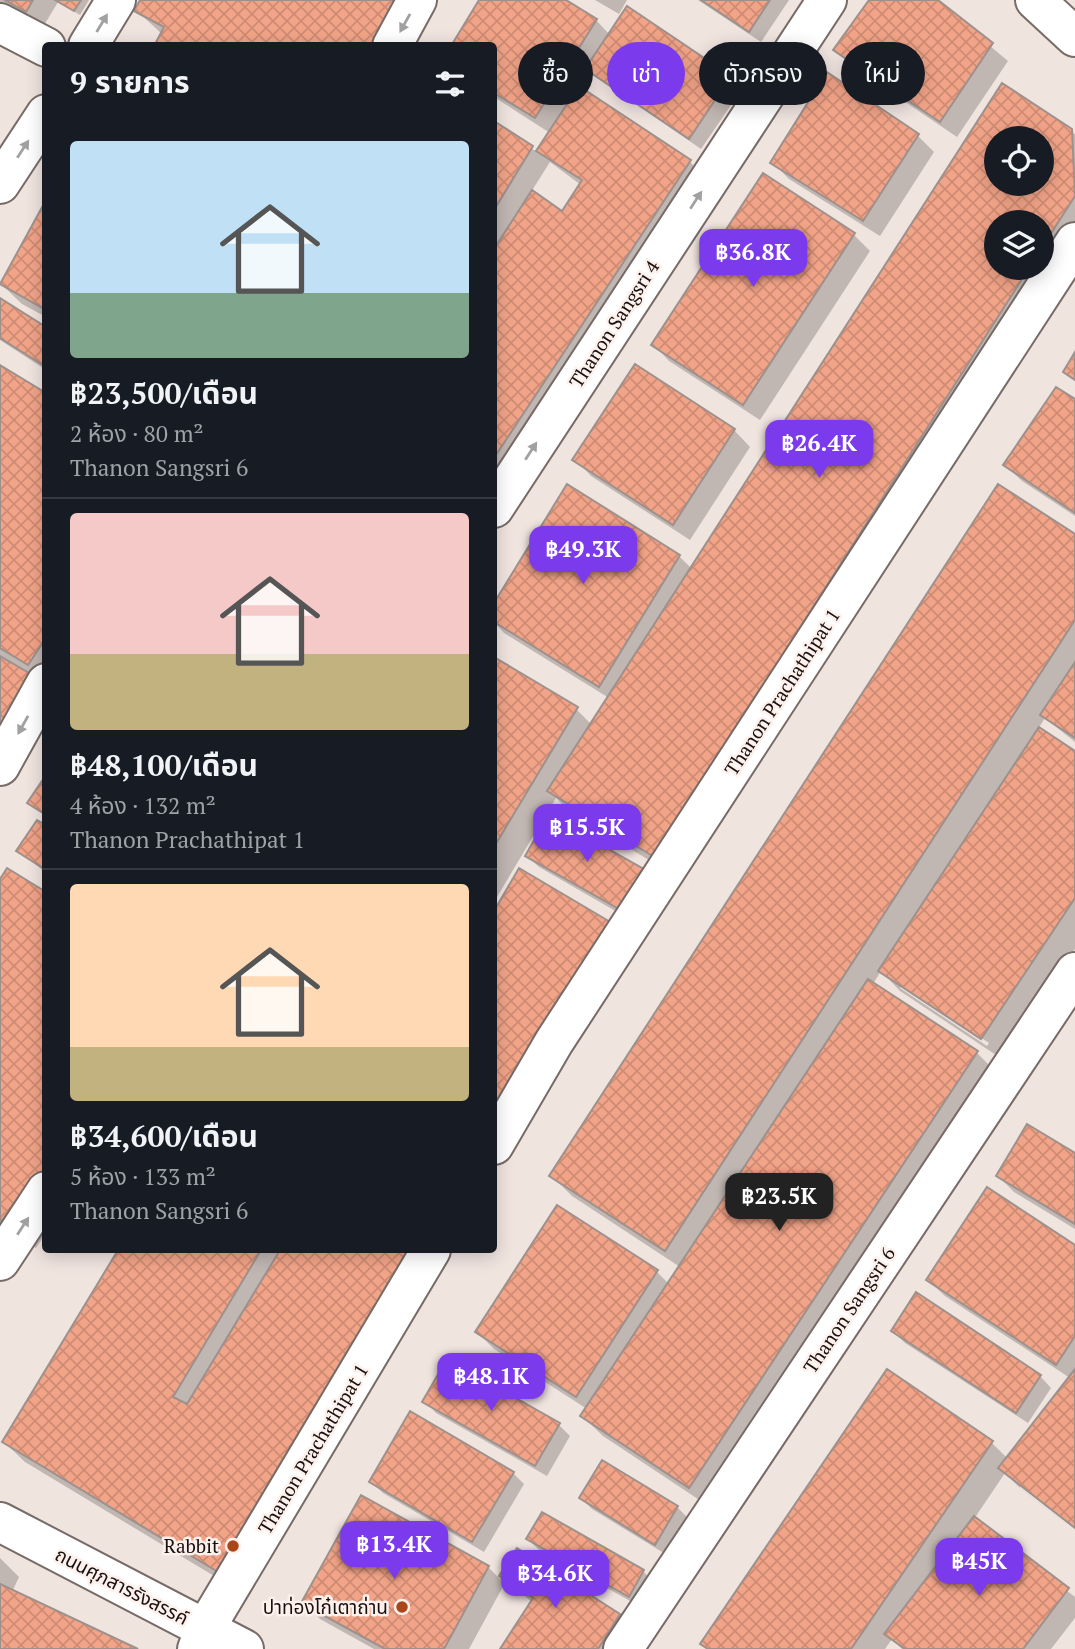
<!DOCTYPE html>
<html lang="th">
<head>
<meta charset="utf-8">
<style>
	body { margin:0; font-family:"PT Serif","Noto Sans Thai",serif; background:#242831; color:#f1f3f6; height:100vh; display:flex; flex-direction:column; font-size:26px; white-space:nowrap }
	* { box-sizing:border-box; margin:0 }
	p { font-size:23px; color:#9ea1a6 }
	.icon { flex:none; width:38px; height:38px; fill:none; stroke:currentColor; stroke-width:2; stroke-linecap:round; stroke-linejoin:round }
	.map { position:relative; flex:1; overflow:hidden }
	.panel { position:absolute; left:42px; top:42px; width:455px; height:1211px; display:flex; flex-direction:column; background:#171b24; border-radius:7px; box-shadow:0 4px 18px #0003 }
	.panel>* { flex:none }
	.hud { position:absolute; left:518px; top:42px; width:452px; height:63px; display:flex; gap:14px }
	.fabs { position:absolute; left:984px; top:126px; display:grid; gap:14px }
	.fabs a { display:grid; place-items:center; width:70px; height:70px; border-radius:50%; background:#171b24; box-shadow:0 4px 18px #0003; font-size:35px }
	.price { position:absolute; translate:-50% -60px; padding:0 16px; border-radius:14px; background:#7c3aed; color:#fff; font-size:23px; line-height:46px; filter:drop-shadow(0 2px 4px #0008) }
	.price::after { content:''; position:absolute; left:50%; top:42px; width:21px; height:16px; margin-left:-10px; background:inherit; clip-path:polygon(0 0,100% 0,50% 100%) }
	.price.active { background:#222; color:#fff }
	ul { padding:0; list-style:none }
	li { display:grid; align-content:center; gap:14px; height:371px; padding:0 28px }
	li+li { border-top:2px solid #363941 }
	li span { display:grid; place-items:center; height:217px; border-radius:7px; color:#555 }
	li>.icon { margin-inline-start:auto }
	span .icon { width:126px; height:126px; fill:#fffc; stroke-width:1 }
	li b { font-size:30px }
	h2 { display:flex; justify-content:space-between; align-items:center; height:84px; padding:0 28px; font-size:30px }
	.chip { padding:0 24px; border-radius:32px; background:#171b24; box-shadow:0 4px 18px #0003; font-size:24px; line-height:63px }
	.chip.active { background:#7c3aed; color:#fff }
	.map>svg:first-child { display:block }
	.shadow { fill:#0003; fill-rule:evenodd }
	.building { fill:url(#building-cross-hatch); stroke:#9d918d; stroke-width:2; fill-rule:evenodd }
	.lines { fill:none; stroke-linecap:round; stroke-linejoin:round }
	.street-casing { stroke:#766b67; stroke-width:42 }
	.secondary-casing { stroke:#766b67; stroke-width:42 }
	.street { stroke:#fff; stroke-width:38 }
	.secondary { stroke:#fff; stroke-width:38 }
	.oneway { fill:#a2a0a0 }
	.poi-dot { fill:#ab451a; stroke:#fef1ec; stroke-width:2.5 }
	.labels { text-anchor:middle; stroke-width:5; stroke-linejoin:round; paint-order:stroke }
	.street-label { font-size:19px; fill:#171211; stroke:#fef1ec }
	.poi-label { font-size:19px; fill:#171211; stroke:#fef1ec; text-anchor:end }
</style>
</head>
<body>
<div class="map">
<svg width="1075" height="1649" viewBox="0 0 1075 1649">
	<defs>
		<pattern id="building-cross-hatch" width="8" height="8" patternUnits="userSpaceOnUse" patternTransform="scale(1.75)"><rect width="8" height="8" fill="#f2a488"/><path d="M0 0l8 8M0 8l8-8" fill="none" stroke="#cf8c74"/></pattern>
	</defs>
	<rect width="100%" height="100%" fill="#f0e4df"/>
	<path class="shadow" d="M 0,0 L 89,0 L 80,15 L 58,2 L 43,27 L 0,3 Z
		M 142,0 L 405,46 L 162,34 L 137,11 Z
		M 481,0 L 563,0 L 596,20 L 610,35 L 627,9 L 730,78 L 742,89 L 701,149 L 590,72 L 580,89 L 690,162 L 710,182 L 515,478 L 494,464 L 494,123 L 537,152 L 550,133 L 494,97 L 494,46 ZM 550,162 L 581,185 L 563,213 L 531,192 Z
		M 595,0 L 627,0 L 619,14 Z
		M 698,0 L 789,0 L 761,42 Z
		M 872,0 L 935,0 L 1008,61 L 957,137 L 852,66 L 835,50 Z
		M 827,74 L 918,136 L 934,152 L 880,236 L 789,179 L 772,162 Z
		M 1002,86 L 1075,134 L 1075,248 L 675,876 L 570,812 L 556,798 L 494,902 L 494,659 L 576,709 L 592,725 L 609,698 L 504,633 L 494,622 L 494,607 L 568,487 L 679,556 L 692,569 ZM 996,138 L 1041,138 L 1041,184 L 996,184 ZM 996,222 L 1041,222 L 1041,268 L 996,268 Z
		M 46,204 L 46,317 L 22,304 L 1,284 Z
		M 853,234 L 870,251 L 760,420 L 669,361 L 653,344 Z
		M 0,300 L 46,329 L 46,370 L 0,340 Z
		M 0,367 L 46,395 L 46,682 L 0,732 Z
		M 1075,401 L 1075,516 L 1022,481 L 1005,465 Z
		M 734,430 L 750,447 L 690,540 L 591,476 L 575,459 Z
		M 1075,536 L 1075,742 L 1045,718 L 1038,729 L 1075,753 L 1075,949 L 1002,1059 L 900,991 L 881,971 L 873,984 L 976,1052 L 997,1073 L 710,1507 L 603,1436 L 582,1416 L 587,1409 L 494,1349 L 477,1332 L 656,1271 L 669,1284 L 680,1267 L 572,1196 L 552,1176 ZM 902,985 L 989,1043 L 987,1046 L 900,988 Z
		M 549,817 L 638,924 L 539,867 L 527,856 Z
		M 46,827 L 46,873 L 19,851 Z
		M 519,870 L 494,1132 L 494,914 Z
		M 0,882 L 46,894 L 46,1233 L 36,1248 L 0,1226 Z
		M 1075,1155 L 1075,1229 L 1014,1192 L 998,1176 Z
		M 1075,1247 L 1075,1526 L 1020,1483 L 1020,1488 L 1075,1531 L 1021,1489 L 1005,1473 L 974,1519 L 1075,1597 L 1075,1618 L 1051,1649 L 902,1649 L 892,1639 L 885,1649 L 708,1649 L 992,1443 L 1008,1459 L 1070,1378 L 945,1296 L 928,1280 Z
		M 120,1250 L 445,1250 L 239,1591 L 25,1462 L 4,1442 Z
		M 893,1331 L 1040,1376 L 1051,1388 L 1028,1423 L 905,1343 Z
		M 425,1401 L 559,1425 L 570,1436 L 547,1476 L 436,1413 Z
		M 603,1463 L 677,1507 L 689,1519 L 667,1555 L 592,1509 L 581,1498 Z
		M 513,1473 L 524,1484 L 484,1552 L 383,1493 L 371,1482 Z
		M 528,1539 L 643,1571 L 654,1583 L 641,1607 L 540,1551 Z
		M 518,1550 L 619,1615 L 635,1632 L 625,1649 L 502,1649 L 532,1602 L 506,1581 L 469,1649 L 374,1649 L 320,1619 L 303,1603 L 488,1567 L 500,1579 Z
		M 0,1558 L 19,1577 L 12,1592 L 134,1649 L 0,1649 Z"/>
	<path class="building" d="M 5,0 L 33,0 L 26,12 Z
		M 55,0 L 81,0 L 74,11 Z
		M 140,0 L 398,0 L 373,46 L 154,46 L 164,27 L 134,11 Z
		M 479,0 L 566,0 L 597,19 L 535,118 L 494,93 L 494,46 L 451,46 Z
		M 701,0 L 770,0 L 749,32 Z
		M 869,0 L 938,0 L 993,43 L 940,122 L 833,50 Z
		M 627,6 L 731,76 L 689,139 L 585,69 Z
		M 827,72 L 919,134 L 863,221 L 770,163 Z
		M 1002,83 L 1072,129 L 1075,196 L 1041,249 L 1041,222 L 996,222 L 996,268 L 1029,268 L 654,857 L 547,791 ZM 996,138 L 1041,138 L 1041,184 L 996,184 Z
		M 579,86 L 691,160 L 494,458 L 494,249 L 532,190 L 562,211 L 582,180 L 536,151 Z
		M 494,121 L 533,146 L 494,210 Z
		M 763,173 L 855,233 L 743,405 L 651,345 Z
		M 46,200 L 46,310 L 0,284 Z
		M 0,298 L 46,327 L 46,367 L 0,338 Z
		M 1075,352 L 1075,380 L 1063,372 Z
		M 635,364 L 735,429 L 673,525 L 572,460 Z
		M 0,365 L 46,393 L 46,638 L 28,665 L 0,648 Z
		M 1056,387 L 1075,399 L 1075,513 L 1003,465 Z
		M 567,484 L 680,555 L 599,687 L 494,622 L 494,603 Z
		M 998,484 L 1075,534 L 1075,620 L 665,1251 L 549,1176 Z
		M 0,656 L 36,677 L 0,729 Z
		M 494,657 L 578,707 L 494,847 Z
		M 1075,662 L 1075,738 L 1040,715 Z
		M 1039,727 L 1075,751 L 1075,898 L 981,1039 L 878,971 Z
		M 46,775 L 46,815 L 27,803 Z
		M 548,815 L 649,872 L 626,913 L 525,856 Z
		M 37,820 L 46,825 L 46,870 L 16,851 Z
		M 7,868 L 46,892 L 46,1181 L 15,1229 L 0,1220 L 0,879 Z
		M 519,868 L 612,923 L 494,1122 L 494,911 Z
		M 868,979 L 978,1051 L 689,1488 L 580,1416 Z
		M 1027,1124 L 1075,1153 L 1075,1224 L 996,1176 Z
		M 987,1187 L 1075,1245 L 1075,1336 L 1056,1365 L 926,1280 Z
		M 557,1205 L 658,1270 L 576,1397 L 475,1332 Z
		M 118,1250 L 261,1250 L 173,1397 L 187,1404 L 280,1250 L 412,1250 L 218,1572 L 2,1442 Z
		M 916,1292 L 1041,1375 L 1016,1413 L 891,1331 Z
		M 447,1359 L 560,1423 L 535,1466 L 422,1402 Z
		M 887,1369 L 993,1441 L 851,1649 L 708,1649 L 700,1644 Z
		M 1075,1369 L 1075,1528 L 998,1468 Z
		M 410,1411 L 514,1472 L 472,1542 L 369,1482 Z
		M 602,1460 L 678,1506 L 655,1545 L 579,1498 Z
		M 361,1495 L 489,1566 L 444,1649 L 385,1649 L 301,1603 Z
		M 542,1512 L 644,1570 L 629,1597 L 526,1539 Z
		M 974,1516 L 1069,1588 L 1023,1649 L 905,1649 L 884,1634 Z
		M 517,1548 L 620,1614 L 598,1649 L 500,1649 L 533,1598 L 499,1576 Z
		M 0,1584 L 138,1649 L 0,1649 Z"/>
	<g class="lines">
		<g class="street-casing">
			<path id="street" d="M 1035,0 L 1075,37
				M 0,23 L 46,47
				M 88,46 L 116,0
				M 392,46 L 417,0
				M 0,184 L 46,114
				M 494,508 L 827,0
				M 0,766 L 46,683
				M 494,1145 L 554,1042 L 1075,242
				M 0,1261 L 46,1191
				M 197,1649 L 205,1629 L 431,1250
				M 623,1649 L 1075,972"/>
		</g>
		<g class="secondary-casing">
			<path id="secondary" d="M 0,1522 L 244,1649"/>
		</g>
		<use href="#street" class="street"/>
		<use href="#secondary" class="secondary"/>
	</g>
	<defs><path id="oneway-solid" d="M-6-.8H1V-3.2L6.5 0L1 3.2V.8H-6Z" transform="scale(1.75)"/></defs>
	<g class="oneway">
		<use href="#oneway-solid" transform="translate(102 23) rotate(-59)"/>
		<use href="#oneway-solid" transform="translate(405 23) rotate(119)"/>
		<use href="#oneway-solid" transform="translate(23 149) rotate(-57)"/>
		<use href="#oneway-solid" transform="translate(696 200) rotate(-57)"/>
		<use href="#oneway-solid" transform="translate(531 451) rotate(-57)"/>
		<use href="#oneway-solid" transform="translate(23 725) rotate(119)"/>
		<use href="#oneway-solid" transform="translate(23 1226) rotate(-57)"/>
	</g>
	<g class="poi-dot">
		<circle cx="233" cy="1546" r="7"/>
		<circle cx="402" cy="1607" r="7"/>
	</g>
	<g class="labels">
		<g class="street-label">
			<text transform="translate(614 324) rotate(-57)" y="7">Thanon Sangsri 4</text>
			<text transform="translate(782 692) rotate(-57)" y="7">Thanon Prachathipat 1</text>
			<text transform="translate(849 1310) rotate(-56)" y="7">Thanon Sangsri 6</text>
			<text transform="translate(313 1449) rotate(-59)" y="7">Thanon Prachathipat 1</text>
			<text transform="translate(122 1586) rotate(27)" y="7">ถนนศุภสารรังสรรค์</text>
		</g>
		<g class="poi-label">
			<text x="219" y="1553">Rabbit</text>
			<text x="388" y="1614">ปาท่องโก๋เตาถ่าน</text>
		</g>
	</g>
</svg>
<div class="fabs">
<a><svg class="icon" aria-label="locate" viewBox="0 0 24 24"><circle cx="12" cy="12" r="6"/><path d="M12 2v4M12 18v4M2 12h4M18 12h4"/></svg></a>
<a><svg class="icon" aria-label="layers" viewBox="0 0 24 24"><path d="M12 4l9 5-9 5-9-5zM3 14l9 5 9-5"/></svg></a>
</div>
<b class="price" style="left:753px;top:289px">฿36.8K</b>
<b class="price" style="left:819px;top:480px">฿26.4K</b>
<b class="price" style="left:583px;top:586px">฿49.3K</b>
<b class="price" style="left:587px;top:864px">฿15.5K</b>
<b class="price active" style="left:779px;top:1233px">฿23.5K</b>
<b class="price" style="left:491px;top:1413px">฿48.1K</b>
<b class="price" style="left:394px;top:1581px">฿13.4K</b>
<b class="price" style="left:979px;top:1598px">฿45K</b>
<b class="price" style="left:555px;top:1610px">฿34.6K</b>
<div class="hud">
<a class="chip">ซื้อ</a>
<a class="chip active">เช่า</a>
<a class="chip">ตัวกรอง</a>
<a class="chip">ใหม่</a>
</div>
<section class="panel">
<h2>9 รายการ<svg class="icon" aria-label="filters" viewBox="0 0 24 24"><path d="M4 7h16M4 17h16"/><circle cx="9" cy="7" r="2"/><circle cx="15" cy="17" r="2"/></svg></h2>
<ul>
<li><span style="background:linear-gradient(#bfe0f5 70%,#7fa58c 0)"><svg class="icon" aria-label="home" viewBox="0 0 24 24"><path d="M3 11l9-7 9 7M6 9v11h12V9"/></svg></span><div><b>฿23,500/เดือน</b><p>2 ห้อง · 80 m²</p><p>Thanon Sangsri 6</p></div></li>
<li><span style="background:linear-gradient(#f6c9c9 65%,#c2b280 0)"><svg class="icon" aria-label="home" viewBox="0 0 24 24"><path d="M3 11l9-7 9 7M6 9v11h12V9"/></svg></span><div><b>฿48,100/เดือน</b><p>4 ห้อง · 132 m²</p><p>Thanon Prachathipat 1</p></div></li>
<li><span style="background:linear-gradient(#ffd9b3 75%,#c2b280 0)"><svg class="icon" aria-label="home" viewBox="0 0 24 24"><path d="M3 11l9-7 9 7M6 9v11h12V9"/></svg></span><div><b>฿34,600/เดือน</b><p>5 ห้อง · 133 m²</p><p>Thanon Sangsri 6</p></div></li>
</ul>
</section>
</div>
</body>
</html>
